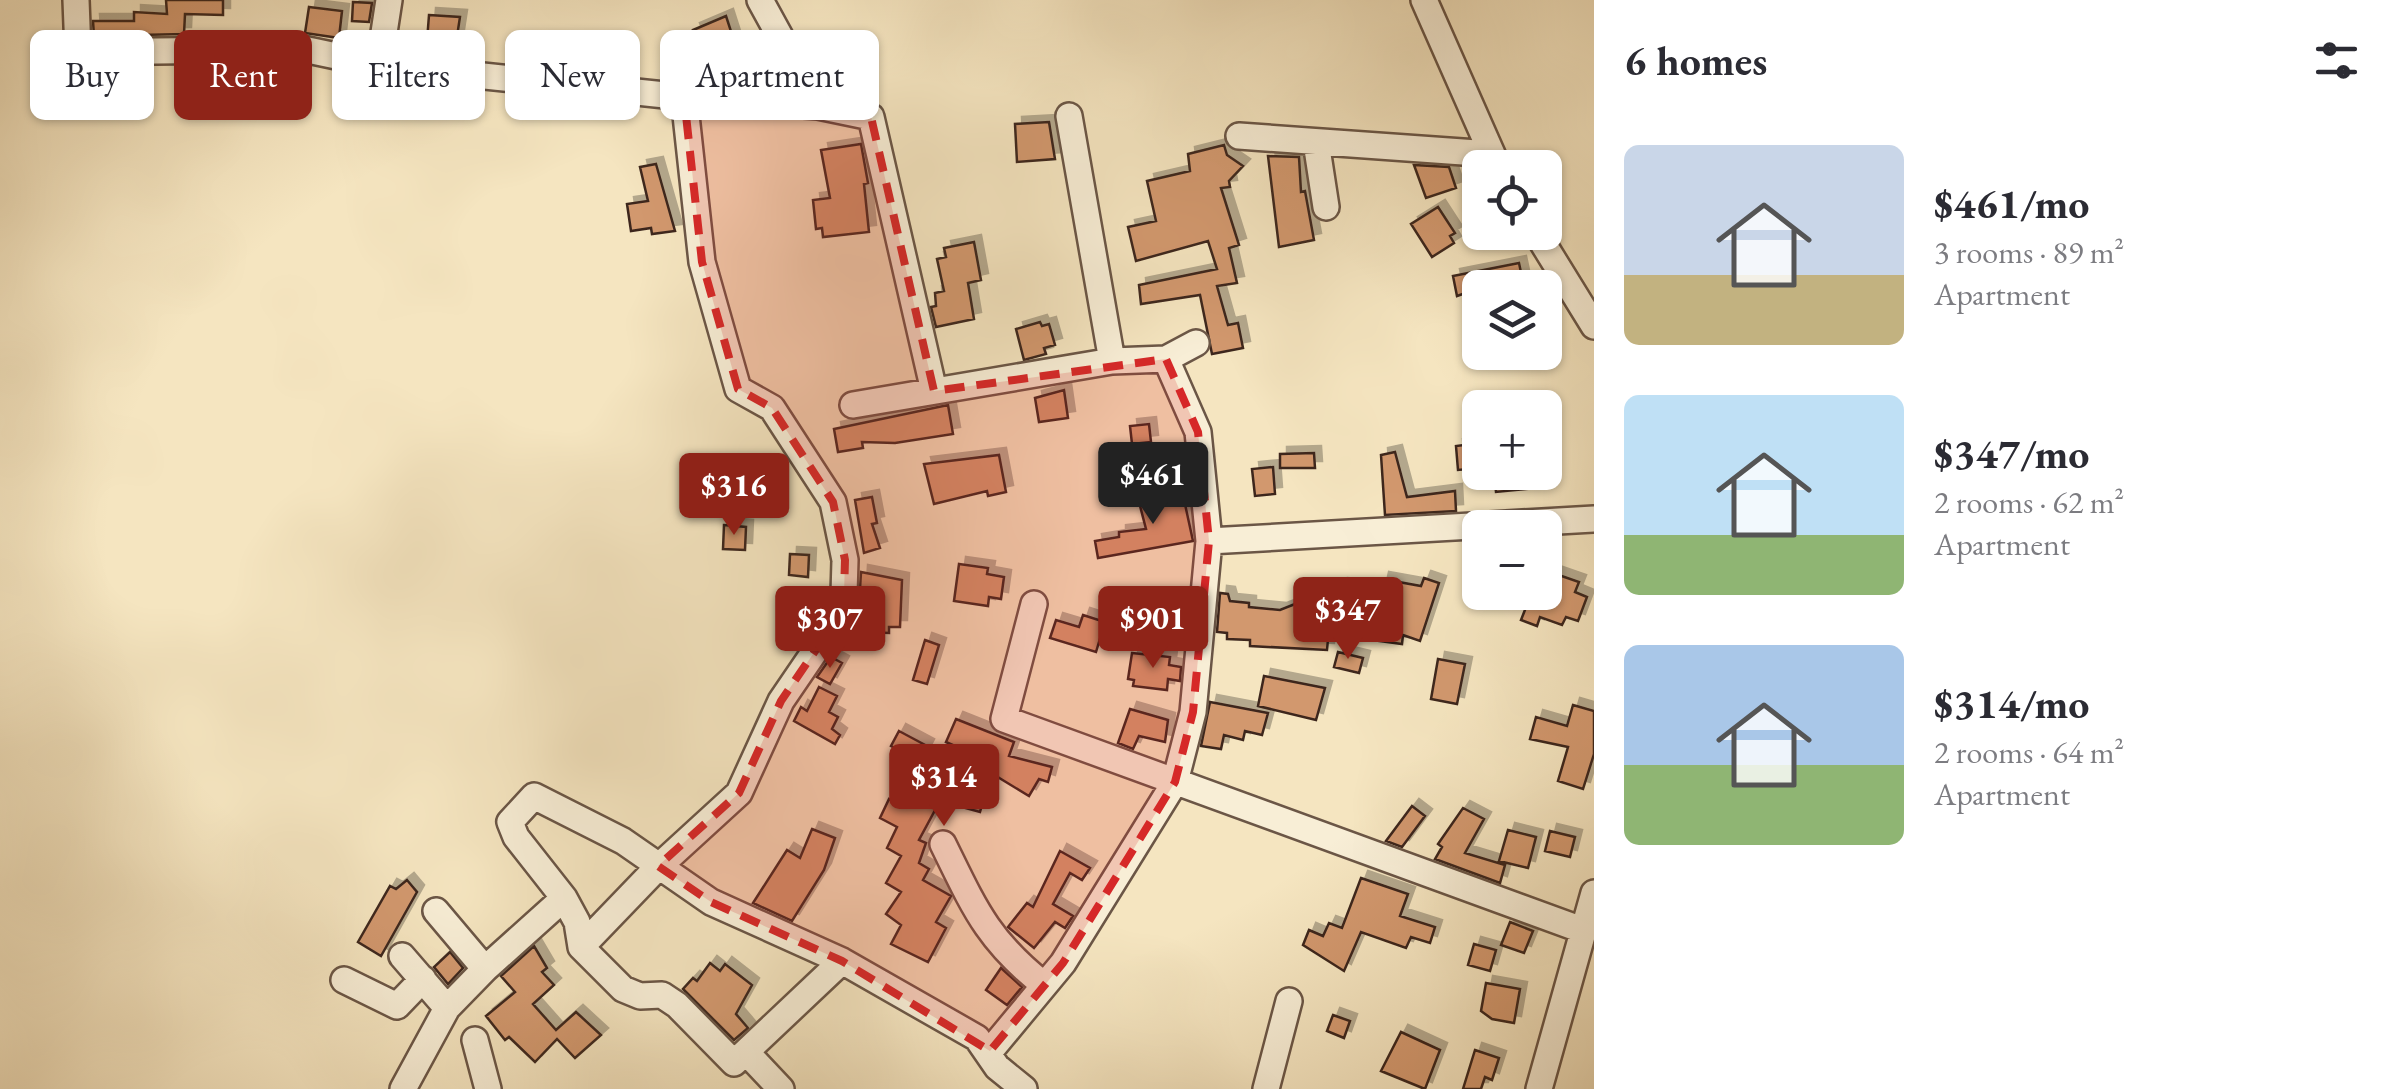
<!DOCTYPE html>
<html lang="en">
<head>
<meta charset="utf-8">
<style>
	body { margin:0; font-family:"EB Garamond",serif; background:#f7f7f7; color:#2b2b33; height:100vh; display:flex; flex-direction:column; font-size:38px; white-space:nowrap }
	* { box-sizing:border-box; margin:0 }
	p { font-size:32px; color:#7c7c81 }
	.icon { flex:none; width:55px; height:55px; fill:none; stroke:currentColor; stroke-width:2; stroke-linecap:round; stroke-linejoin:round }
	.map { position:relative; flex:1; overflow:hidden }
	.sheet { display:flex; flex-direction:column; background:#fff; width:800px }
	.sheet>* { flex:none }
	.banner { position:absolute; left:30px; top:30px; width:950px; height:90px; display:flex; gap:20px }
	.tools { position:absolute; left:1462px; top:150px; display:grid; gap:20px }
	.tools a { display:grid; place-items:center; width:100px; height:100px; border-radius:15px; background:#fff; box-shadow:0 2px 8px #0004; font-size:50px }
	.price { position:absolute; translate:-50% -85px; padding:0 22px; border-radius:10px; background:#8f2418; color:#fff; font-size:32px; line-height:65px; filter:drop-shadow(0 2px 5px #0008) }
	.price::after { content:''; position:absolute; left:50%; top:60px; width:30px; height:22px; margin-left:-15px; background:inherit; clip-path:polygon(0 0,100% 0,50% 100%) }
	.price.active { background:#222; color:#fff }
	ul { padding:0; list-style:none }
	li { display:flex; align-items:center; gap:30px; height:250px; padding:0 30px }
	li span { display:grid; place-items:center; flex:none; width:280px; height:200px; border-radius:15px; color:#555 }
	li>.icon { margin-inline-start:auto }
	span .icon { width:120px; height:120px; fill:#fffc; stroke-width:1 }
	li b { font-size:42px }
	h2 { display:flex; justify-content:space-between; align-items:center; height:120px; padding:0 30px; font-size:42px }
	.chip { padding:0 35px; border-radius:15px; background:#fff; box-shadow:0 2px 8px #0004; font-size:35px; line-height:90px }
	.chip.active { background:#8f2418; color:#fff }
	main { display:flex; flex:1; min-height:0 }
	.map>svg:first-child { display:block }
	.building { fill:#d2986e; stroke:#3d271e; stroke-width:2.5; filter:url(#shadow) }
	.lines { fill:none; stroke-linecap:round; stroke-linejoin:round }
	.minor-casing { stroke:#6b5646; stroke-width:30 }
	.minor { stroke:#f8eed6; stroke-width:25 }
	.marked { fill:#d62828; fill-opacity:0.2; stroke:#d62828; stroke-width:8; stroke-dasharray:20 12; stroke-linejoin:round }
</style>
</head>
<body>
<main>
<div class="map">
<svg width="1594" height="1089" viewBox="0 0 1594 1089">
	<defs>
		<filter id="shadow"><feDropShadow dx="7" dy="-7" stdDeviation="0" flood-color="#0004"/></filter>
	</defs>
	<rect width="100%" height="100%" fill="#f5e5c0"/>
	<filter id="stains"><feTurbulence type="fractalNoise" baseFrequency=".002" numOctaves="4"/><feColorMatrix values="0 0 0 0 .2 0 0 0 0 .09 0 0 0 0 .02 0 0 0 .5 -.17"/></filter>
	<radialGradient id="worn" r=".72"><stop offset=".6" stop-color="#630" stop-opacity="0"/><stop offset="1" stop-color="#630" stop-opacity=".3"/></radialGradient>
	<path class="building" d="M 166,0 L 223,0 L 223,15 L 185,14 L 184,34 L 94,36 L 93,21 L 134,21 L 134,12 L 167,14 Z
		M 353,2 L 372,3 L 369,22 L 352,21 Z
		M 309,7 L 342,11 L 339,38 L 305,33 Z
		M 429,15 L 460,17 L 454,56 L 426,54 Z
		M 726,16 L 736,47 L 762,38 L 772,57 L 754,57 L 752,68 L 709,72 L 693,30 Z
		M 1049,122 L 1055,159 L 1017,162 L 1015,124 Z
		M 861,144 L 868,183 L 864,184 L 869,232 L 823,237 L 822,228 L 816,229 L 813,200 L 830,198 L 821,150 Z
		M 1224,145 L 1227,155 L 1243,166 L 1229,181 L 1230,187 L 1221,188 L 1239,245 L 1229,248 L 1237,283 L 1217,286 L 1228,325 L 1238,323 L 1243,348 L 1212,354 L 1200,295 L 1141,304 L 1139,285 L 1217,269 L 1208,241 L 1136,261 L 1128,227 L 1156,221 L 1147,181 L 1190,171 L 1188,154 Z
		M 1268,156 L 1299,157 L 1301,192 L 1305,191 L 1314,240 L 1279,247 Z
		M 656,164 L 675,231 L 652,234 L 651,228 L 631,231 L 627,204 L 648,201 L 640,167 Z
		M 1414,165 L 1449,167 L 1456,188 L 1426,198 Z
		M 1438,207 L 1455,233 L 1450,236 L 1454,243 L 1432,257 L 1411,224 Z
		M 974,242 L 981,280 L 968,283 L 974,319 L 936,327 L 931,307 L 936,306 L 935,293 L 944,291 L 937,259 L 946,257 L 944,248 Z
		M 1519,263 L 1523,282 L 1480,288 L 1457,296 L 1453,276 Z
		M 1040,322 L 1042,326 L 1049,324 L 1055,345 L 1044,348 L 1046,354 L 1024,360 L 1016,329 Z
		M 1064,390 L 1068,418 L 1039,422 L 1035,398 Z
		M 948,405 L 953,434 L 895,443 L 862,442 L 863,448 L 838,452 L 834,429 Z
		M 1149,424 L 1151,442 L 1132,444 L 1130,426 Z
		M 1480,443 L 1480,468 L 1458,470 L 1456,446 Z
		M 1395,452 L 1407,497 L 1455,491 L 1456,511 L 1385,515 L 1381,455 Z
		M 1314,453 L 1315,468 L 1280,468 L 1280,454 Z
		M 999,455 L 1006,492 L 988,496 L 987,491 L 934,504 L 924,464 Z
		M 1273,467 L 1275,494 L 1255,496 L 1252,469 Z
		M 1494,472 L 1525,472 L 1527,489 L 1496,492 Z
		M 1177,487 L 1179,496 L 1183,495 L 1193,541 L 1098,558 L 1095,541 L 1119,537 L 1119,532 L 1146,529 L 1139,502 L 1152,499 L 1150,494 Z
		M 872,497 L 877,523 L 872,524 L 880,548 L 864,553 L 855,500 Z
		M 724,525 L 746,527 L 745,550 L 723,549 Z
		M 790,554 L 809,555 L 808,577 L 789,575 Z
		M 959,564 L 988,568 L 987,574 L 1004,577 L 1001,599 L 989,597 L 988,606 L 954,601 Z
		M 861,572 L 902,580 L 900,627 L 889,627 L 889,633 L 867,632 L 867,589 L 860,589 Z
		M 1550,572 L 1579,582 L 1575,592 L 1587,597 L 1578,621 L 1566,617 L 1562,625 L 1540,617 L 1537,626 L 1521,620 L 1532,592 L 1545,592 Z
		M 1424,578 L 1439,583 L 1420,641 L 1403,635 L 1402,644 L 1379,641 L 1381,622 L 1330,618 L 1327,650 L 1250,646 L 1250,640 L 1227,639 L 1227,633 L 1217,632 L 1220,593 L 1228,594 L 1230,601 L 1249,603 L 1249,607 L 1280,610 L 1295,604 L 1297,590 L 1341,595 L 1341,585 L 1380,588 L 1382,579 L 1421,586 Z
		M 1083,615 L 1105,622 L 1096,652 L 1050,638 L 1056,620 L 1079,627 Z
		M 925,640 L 939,645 L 927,684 L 913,680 Z
		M 1338,652 L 1363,658 L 1359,673 L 1334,667 Z
		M 1132,653 L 1170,657 L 1169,665 L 1181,667 L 1180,681 L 1168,679 L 1167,690 L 1133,686 L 1134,680 L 1128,679 Z
		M 831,657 L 842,663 L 830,684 L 817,677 Z
		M 1438,659 L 1465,664 L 1457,704 L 1431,699 Z
		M 1264,676 L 1325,688 L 1316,720 L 1258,706 Z
		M 819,687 L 837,696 L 829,712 L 838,717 L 832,729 L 840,735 L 835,744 L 794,721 L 801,707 L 807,711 Z
		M 1210,702 L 1268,713 L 1262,735 L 1245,731 L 1243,740 L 1224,735 L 1221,749 L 1201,746 Z
		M 1573,705 L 1594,711 L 1594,754 L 1583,789 L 1558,781 L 1568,747 L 1530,739 L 1536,717 L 1567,726 Z
		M 1130,709 L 1168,720 L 1165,742 L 1139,736 L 1133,749 L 1118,743 Z
		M 956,719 L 1014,742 L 1009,756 L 1052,767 L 1048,782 L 1039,779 L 1029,796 L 991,773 L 980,812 L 940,801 L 919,840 L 926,843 L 919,863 L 929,869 L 923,880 L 951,896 L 936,922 L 946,928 L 928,962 L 891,944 L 901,925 L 886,914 L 901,892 L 886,883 L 901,856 L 887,848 L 897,827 L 880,818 L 889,799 L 895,802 L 902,789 L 912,795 L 917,776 L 947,786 L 948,780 L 959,783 L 968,752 L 946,742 Z
		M 899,731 L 927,746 L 919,761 L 891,746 Z
		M 1412,806 L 1425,816 L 1402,847 L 1386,841 Z
		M 1463,808 L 1484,819 L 1465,853 L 1505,865 L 1500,883 L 1435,859 L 1442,847 L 1438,844 Z
		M 812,829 L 835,838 L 824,870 L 792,921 L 753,903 L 787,850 L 800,858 Z
		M 1508,830 L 1536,837 L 1528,868 L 1499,861 Z
		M 1550,831 L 1575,837 L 1570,857 L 1545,851 Z
		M 1060,851 L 1090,868 L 1082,880 L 1070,873 L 1053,904 L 1073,916 L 1065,928 L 1055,922 L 1034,948 L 1008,927 L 1027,903 L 1033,907 Z
		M 1361,878 L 1408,894 L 1400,916 L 1435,927 L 1430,943 L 1411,937 L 1406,948 L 1361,932 L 1344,971 L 1303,945 L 1309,930 L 1323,936 L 1329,923 L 1342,928 Z
		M 407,880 L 417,892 L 381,956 L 358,942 L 390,886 L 396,889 Z
		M 1510,922 L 1533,931 L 1524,953 L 1501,945 Z
		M 1474,944 L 1496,950 L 1490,971 L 1468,965 Z
		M 534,946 L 547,968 L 542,972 L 554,985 L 533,1004 L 556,1030 L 576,1012 L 601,1035 L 575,1058 L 557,1039 L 535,1062 L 509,1037 L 505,1040 L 486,1016 L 515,992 L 501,976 Z
		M 450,952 L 463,968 L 448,984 L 434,967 Z
		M 710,963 L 720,971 L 725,964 L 752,985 L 736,1014 L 748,1028 L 734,1040 L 683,989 L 693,978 L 697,981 Z
		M 1001,968 L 1022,987 L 1007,1005 L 986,990 Z
		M 1486,983 L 1520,989 L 1514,1023 L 1492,1019 L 1481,1011 Z
		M 1333,1015 L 1350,1021 L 1344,1038 L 1327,1031 Z
		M 1401,1032 L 1440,1050 L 1425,1089 L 1381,1071 Z
		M 1475,1050 L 1499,1058 L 1492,1080 L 1485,1077 L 1481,1089 L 1463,1089 Z"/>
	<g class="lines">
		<g class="minor-casing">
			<path id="minor" d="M 76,0 L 78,52 L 303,49 L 379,65 L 684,97 L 818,106 L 871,117 L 934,391
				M 760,0 L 818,106
				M 1424,0 L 1496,163
				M 379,65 L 389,0
				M 1069,116 L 1112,361
				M 1239,136 L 1491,154
				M 1316,142 L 1326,207
				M 1536,232 L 1594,326
				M 853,405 L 1112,361 L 1166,359 L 1196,343
				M 1209,541 L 1594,519
				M 1034,604 L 1004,719 L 1585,931
				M 943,844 C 974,907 987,940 1044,985
				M 436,911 L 485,969 L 564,898
				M 581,947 L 656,869 L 739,793 L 781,701 L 828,632 L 843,628 L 845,560 L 833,502 L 772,408 L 738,389 L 702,262 L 684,97
				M 402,956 L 447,1008 L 485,969
				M 842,961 L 734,1063 L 677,1005 L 662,995 L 640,996 L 623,989 L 581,947 L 577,922 L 564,898 L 516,837 L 510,822 L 534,796 L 623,841 L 711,902 L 842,961 L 977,1038 L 997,1067 L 1024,1089
				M 344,980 L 397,1006 L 423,979
				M 475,1040 L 488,1089
				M 990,1051 L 1063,963 L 1175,782 L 1193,712 L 1209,541 L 1198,432 L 1166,359
				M 746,1052 L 781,1089
				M 403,1089 L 447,1008
				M 1266,1089 L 1289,1001
				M 1539,1089 L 1594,893"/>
		</g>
		<use href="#minor" class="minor"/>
	</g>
	<path class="marked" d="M 684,97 L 871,117 L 934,391 L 1166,359 L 1198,432 L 1209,541 L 1193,712 L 1175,782 L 1063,963 L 990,1051 L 842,961 L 711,902 L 658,866 L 739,793 L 781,701 L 828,632 L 843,628 L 845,560 L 833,502 L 772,408 L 738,389 L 702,262 Z"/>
	<rect width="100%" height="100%" filter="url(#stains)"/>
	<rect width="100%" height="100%" fill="url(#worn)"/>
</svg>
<div class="tools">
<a><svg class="icon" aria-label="locate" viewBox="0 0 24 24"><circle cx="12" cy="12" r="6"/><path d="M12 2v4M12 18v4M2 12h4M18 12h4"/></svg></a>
<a><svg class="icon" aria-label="layers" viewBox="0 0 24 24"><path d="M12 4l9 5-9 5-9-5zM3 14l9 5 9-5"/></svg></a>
<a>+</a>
<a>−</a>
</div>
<b class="price active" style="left:1153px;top:527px">$461</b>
<b class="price" style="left:734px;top:538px">$316</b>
<b class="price" style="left:1348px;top:662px">$347</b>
<b class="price" style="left:830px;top:671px">$307</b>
<b class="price" style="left:1153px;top:671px">$901</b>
<b class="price" style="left:944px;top:829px">$314</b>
<div class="banner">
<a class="chip">Buy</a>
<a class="chip active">Rent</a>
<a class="chip">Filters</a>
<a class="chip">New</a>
<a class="chip">Apartment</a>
</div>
</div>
<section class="sheet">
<h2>6 homes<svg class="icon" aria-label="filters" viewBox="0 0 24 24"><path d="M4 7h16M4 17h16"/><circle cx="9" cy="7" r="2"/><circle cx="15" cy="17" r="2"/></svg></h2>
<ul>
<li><span style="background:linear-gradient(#c9d6e8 65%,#c2b280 0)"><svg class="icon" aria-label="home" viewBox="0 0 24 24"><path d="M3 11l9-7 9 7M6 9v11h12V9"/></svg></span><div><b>$461/mo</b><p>3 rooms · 89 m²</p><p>Apartment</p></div></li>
<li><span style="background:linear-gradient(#bfe0f5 70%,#8fb573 0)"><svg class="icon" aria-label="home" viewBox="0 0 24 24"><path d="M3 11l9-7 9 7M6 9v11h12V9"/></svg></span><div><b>$347/mo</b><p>2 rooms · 62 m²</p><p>Apartment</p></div></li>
<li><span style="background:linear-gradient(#a9c7e8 60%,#8fb573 0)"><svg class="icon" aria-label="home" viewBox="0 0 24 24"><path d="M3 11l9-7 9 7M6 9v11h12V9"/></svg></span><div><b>$314/mo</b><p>2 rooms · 64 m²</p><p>Apartment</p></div></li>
</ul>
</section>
</main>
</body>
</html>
